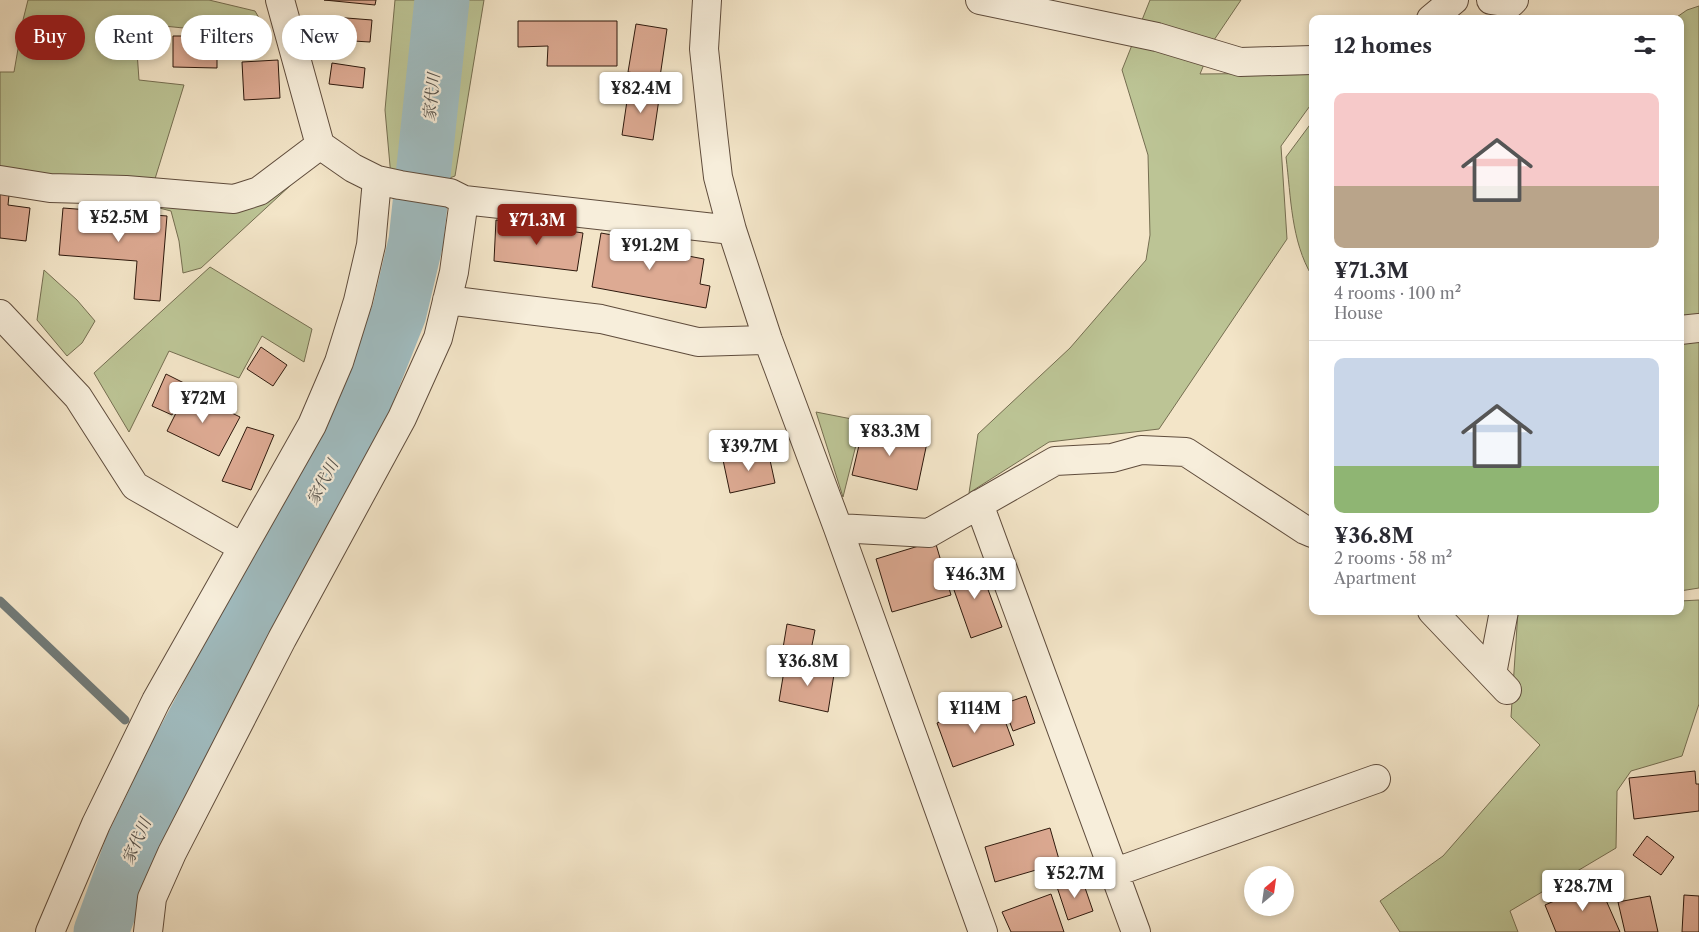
<!DOCTYPE html>
<html lang="en">
<head>
<meta charset="utf-8">
<style>
	body { margin:0; font-family:"Libre Caslon Text","Noto Serif JP",serif; background:#f2f2f3; color:#2b2b33; height:100vh; display:flex; flex-direction:column; font-size:19px; white-space:nowrap }
	* { box-sizing:border-box; margin:0 }
	p { font-size:16px; color:#7c7c81 }
	.icon { flex:none; width:28px; height:28px; fill:none; stroke:currentColor; stroke-width:2; stroke-linecap:round; stroke-linejoin:round }
	.map { position:relative; flex:1; overflow:hidden }
	.details { position:absolute; left:1309px; top:15px; width:375px; height:600px; display:flex; flex-direction:column; background:#fff; border-radius:10px; box-shadow:0 2px 8px #0003 }
	.details>* { flex:none }
	.guide { position:absolute; left:15px; top:15px; width:475px; height:45px; display:flex; gap:10px }
	.needle { width:32px; rotate:29deg }
	.buttons { position:absolute; left:1244px; top:866px; display:grid; gap:10px }
	.buttons a { display:grid; place-items:center; width:50px; height:50px; border-radius:50%; background:#fff; box-shadow:0 2px 8px #0003; font-size:25px }
	.price { position:absolute; translate:-50% -42px; padding:0 11px; border-radius:5px; background:#fff; color:#222; font-size:16px; line-height:32px; filter:drop-shadow(0 1px 2px #0008) }
	.price::after { content:''; position:absolute; left:50%; top:30px; width:15px; height:11px; margin-left:-8px; background:inherit; clip-path:polygon(0 0,100% 0,50% 100%) }
	.price.current { background:#8f2418; color:#fff }
	ul { padding:0; list-style:none }
	li { display:grid; align-content:center; gap:10px; height:265px; padding:0 25px }
	li+li { border-top:1px solid #e1e1e2 }
	li span { display:grid; place-items:center; height:155px; border-radius:10px; color:#555 }
	li>.icon { margin-inline-start:auto }
	span .icon { width:90px; height:90px; fill:#fffc; stroke-width:1 }
	li b { font-size:21px }
	h2 { display:flex; justify-content:space-between; align-items:center; height:60px; padding:0 25px; font-size:21px }
	.tag { padding:0 18px; border-radius:22px; background:#fff; box-shadow:0 2px 8px #0003; font-size:18px; line-height:45px }
	.tag.current { background:#8f2418; color:#fff }
	.map>svg:first-child { display:block }
	.green { fill:#bcc495; stroke:#756e51 }
	.lines { fill:none; stroke-linecap:round; stroke-linejoin:round }
	.stream { stroke:#727b78; stroke-width:9 }
	.river { stroke:#a0bcc0; stroke-width:55 }
	.building { fill:#ddaa93; stroke:#2e190d }
	.minor-casing { stroke:#5f4c3c; stroke-width:30 }
	.minor { stroke:#f7eedb; stroke-width:28 }
	.labels { text-anchor:middle; stroke-width:4.5; stroke-linejoin:round; paint-order:stroke }
	.water-label { font-size:16px; font-style:italic; fill:#56524c; stroke:#f7eedb }
</style>
</head>
<body>
<div class="map">
<svg width="1699" height="932" viewBox="0 0 1699 932">
	<rect width="100%" height="100%" fill="#f3e5c8"/>
	<filter id="stains"><feTurbulence type="fractalNoise" baseFrequency=".004" numOctaves="4"/><feColorMatrix values="0 0 0 0 .2 0 0 0 0 .09 0 0 0 0 .02 0 0 0 .5 -.17"/></filter>
	<radialGradient id="worn" r=".72"><stop offset=".6" stop-color="#630" stop-opacity="0"/><stop offset="1" stop-color="#630" stop-opacity=".3"/></radialGradient>
	<path class="green" d="M 28,0 L 209,0 L 255,11 L 270,37 L 135,23 L 139,80 L 184,85 L 154,182 L 0,174 L 0,72 L 14,72 L 23,20 Z
		M 395,0 L 484,0 L 455,176 L 393,199 L 385,110 Z
		M 1150,0 L 1241,0 L 1214,40 L 1200,74 L 1312,73 L 1312,103 L 1281,146 L 1287,239 L 1159,429 L 1049,442 L 969,493 L 978,434 L 1070,348 L 1146,260 L 1150,235 L 1148,155 L 1122,70 Z
		M 1699,6 L 1699,319 L 1680,319 L 1680,19 L 1674,19 L 1687,10 Z
		M 1312,122 L 1312,276 C 1291,241 1291,197 1286,157 Z
		M 305,172 L 201,268 L 183,273 L 179,241 L 171,211 L 124,199 L 250,204 Z
		M 210,267 L 312,329 L 304,362 L 262,336 L 239,378 L 169,351 L 129,432 L 94,373 Z
		M 44,270 L 77,300 L 95,321 L 82,343 L 67,356 L 37,320 Z
		M 1699,337 L 1699,588 L 1680,591 L 1680,338 Z
		M 816,412 L 862,421 L 843,497 Z
		M 1699,600 L 1699,704 L 1682,756 L 1631,771 L 1617,791 L 1616,848 L 1510,911 L 1518,932 L 1400,932 L 1380,901 L 1443,856 L 1540,745 L 1511,717 L 1518,611 L 1680,611 L 1680,601 Z"/>
	<g class="lines">
		<path class="stream" d="M 0,601 L 125,720
			M 157,742 L 178,752"/>
		<path class="river" d="M 101,932 L 132,847 L 178,752 L 362,406 L 399,313 L 416,241 L 442,0"/>
	</g>
	<path class="building" d="M 324,0 L 376,0 L 375,5 Z
		M 321,16 L 372,20 L 370,42 L 319,39 Z
		M 518,21 L 617,21 L 617,66 L 547,66 L 548,46 L 518,47 Z
		M 636,24 L 667,29 L 660,77 L 628,72 Z
		M 173,36 L 217,36 L 217,68 L 173,67 Z
		M 278,60 L 280,98 L 244,100 L 242,62 Z
		M 332,63 L 365,68 L 363,88 L 329,84 Z
		M 629,87 L 660,92 L 653,140 L 622,135 Z
		M 0,194 L 9,195 L 8,205 L 30,208 L 26,241 L 0,238 Z
		M 63,208 L 167,216 L 160,301 L 134,299 L 137,261 L 59,255 Z
		M 496,220 L 583,233 L 577,271 L 494,261 Z
		M 601,233 L 684,248 L 683,255 L 704,259 L 700,284 L 710,286 L 706,308 L 592,287 Z
		M 261,347 L 287,365 L 273,386 L 247,369 Z
		M 166,374 L 186,384 L 172,415 L 152,406 Z
		M 187,391 L 240,417 L 219,456 L 167,431 Z
		M 864,424 L 928,438 L 917,490 L 852,475 Z
		M 247,427 L 274,435 L 251,490 L 222,481 Z
		M 768,451 L 775,483 L 730,493 L 723,460 Z
		M 935,541 L 951,595 L 892,612 L 876,559 Z
		M 978,563 L 1002,627 L 971,638 L 948,573 Z
		M 787,624 L 815,630 L 809,660 L 782,654 Z
		M 798,662 L 835,668 L 828,712 L 779,701 L 784,671 L 795,674 Z
		M 1026,696 L 1035,723 L 1013,731 L 1003,704 Z
		M 998,702 L 1014,745 L 953,767 L 937,723 Z
		M 1695,771 L 1696,784 L 1699,784 L 1699,811 L 1634,819 L 1629,778 Z
		M 1050,828 L 1060,863 L 995,882 L 985,847 Z
		M 1647,836 L 1674,857 L 1661,875 L 1633,855 Z
		M 1082,879 L 1093,911 L 1068,920 L 1057,887 Z
		M 1598,882 L 1620,932 L 1556,932 L 1545,905 Z
		M 1051,894 L 1064,932 L 1011,932 L 1002,912 Z
		M 1684,895 L 1699,896 L 1699,932 L 1682,932 Z
		M 1650,896 L 1658,932 L 1625,932 L 1618,902 Z"/>
	<g class="lines">
		<g class="minor-casing">
			<path id="minor" d="M 280,0 L 320,145 L 353,168 L 377,180 L 400,185 L 450,193 L 464,200 L 732,230
				M 707,0 L 704,49 L 713,134 L 718,177 L 732,230 L 768,340 L 838,528 L 983,932
				M 980,0 L 1157,37 L 1240,62 L 1312,60
				M 1491,0 L 1511,3 L 1514,0
				M 1431,19 L 1454,0
				M 0,180 L 50,188 L 126,190 L 234,199 L 259,191 L 320,145
				M 447,300 L 601,319 L 698,342 L 768,340
				M 0,314 L 78,397 L 135,486 L 242,547
				M 1680,330 L 1699,328
				M 979,504 L 1136,932
				M 838,528 L 929,533 L 1055,461 L 1112,458 L 1141,450 L 1186,452 L 1305,530 L 1312,533
				M 1432,611 L 1507,690
				M 1492,674 L 1504,611
				M 1113,873 L 1376,779
				M 50,932 L 96,824 L 156,701 L 312,425 L 339,362 L 358,301 L 371,245 L 377,180
				M 148,932 L 152,898 L 172,853 L 282,639 L 402,418 L 438,338 L 454,272 L 464,200"/>
		</g>
		<use href="#minor" class="minor"/>
	</g>
	<g class="labels">
		<g class="water-label">
			<text transform="translate(431 97) rotate(-84)" y="6">家代川</text>
			<text transform="translate(322 482) rotate(-62)" y="6">家代川</text>
			<text transform="translate(136 841) rotate(-66)" y="6">家代川</text>
		</g>
	</g>
	<rect width="100%" height="100%" filter="url(#stains)"/>
	<rect width="100%" height="100%" fill="url(#worn)"/>
</svg>
<div class="buttons">
<a><svg class="needle" viewBox="-14 -14 28 28"><path d="M0-13l5 13h-10z" fill="#e53935"/><path d="M0 13l5-13h-10z" fill="#7c7c81"/></svg></a>
</div>
<b class="price" style="left:641px;top:114px">¥82.4M</b>
<b class="price" style="left:119px;top:243px">¥52.5M</b>
<b class="price current" style="left:537px;top:246px">¥71.3M</b>
<b class="price" style="left:650px;top:271px">¥91.2M</b>
<b class="price" style="left:203px;top:424px">¥72M</b>
<b class="price" style="left:890px;top:457px">¥83.3M</b>
<b class="price" style="left:749px;top:472px">¥39.7M</b>
<b class="price" style="left:975px;top:600px">¥46.3M</b>
<b class="price" style="left:808px;top:687px">¥36.8M</b>
<b class="price" style="left:975px;top:734px">¥114M</b>
<b class="price" style="left:1075px;top:899px">¥52.7M</b>
<b class="price" style="left:1583px;top:912px">¥28.7M</b>
<div class="guide">
<a class="tag current">Buy</a>
<a class="tag">Rent</a>
<a class="tag">Filters</a>
<a class="tag">New</a>
</div>
<section class="details">
<h2>12 homes<svg class="icon" aria-label="filters" viewBox="0 0 24 24"><path d="M4 7h16M4 17h16"/><circle cx="9" cy="7" r="2"/><circle cx="15" cy="17" r="2"/></svg></h2>
<ul>
<li><span style="background:linear-gradient(#f6c9c9 60%,#b9a48a 0)"><svg class="icon" aria-label="home" viewBox="0 0 24 24"><path d="M3 11l9-7 9 7M6 9v11h12V9"/></svg></span><div><b>¥71.3M</b><p>4 rooms · 100 m²</p><p>House</p></div></li>
<li><span style="background:linear-gradient(#c9d6e8 70%,#8fb573 0)"><svg class="icon" aria-label="home" viewBox="0 0 24 24"><path d="M3 11l9-7 9 7M6 9v11h12V9"/></svg></span><div><b>¥36.8M</b><p>2 rooms · 58 m²</p><p>Apartment</p></div></li>
</ul>
</section>
</div>
</body>
</html>
